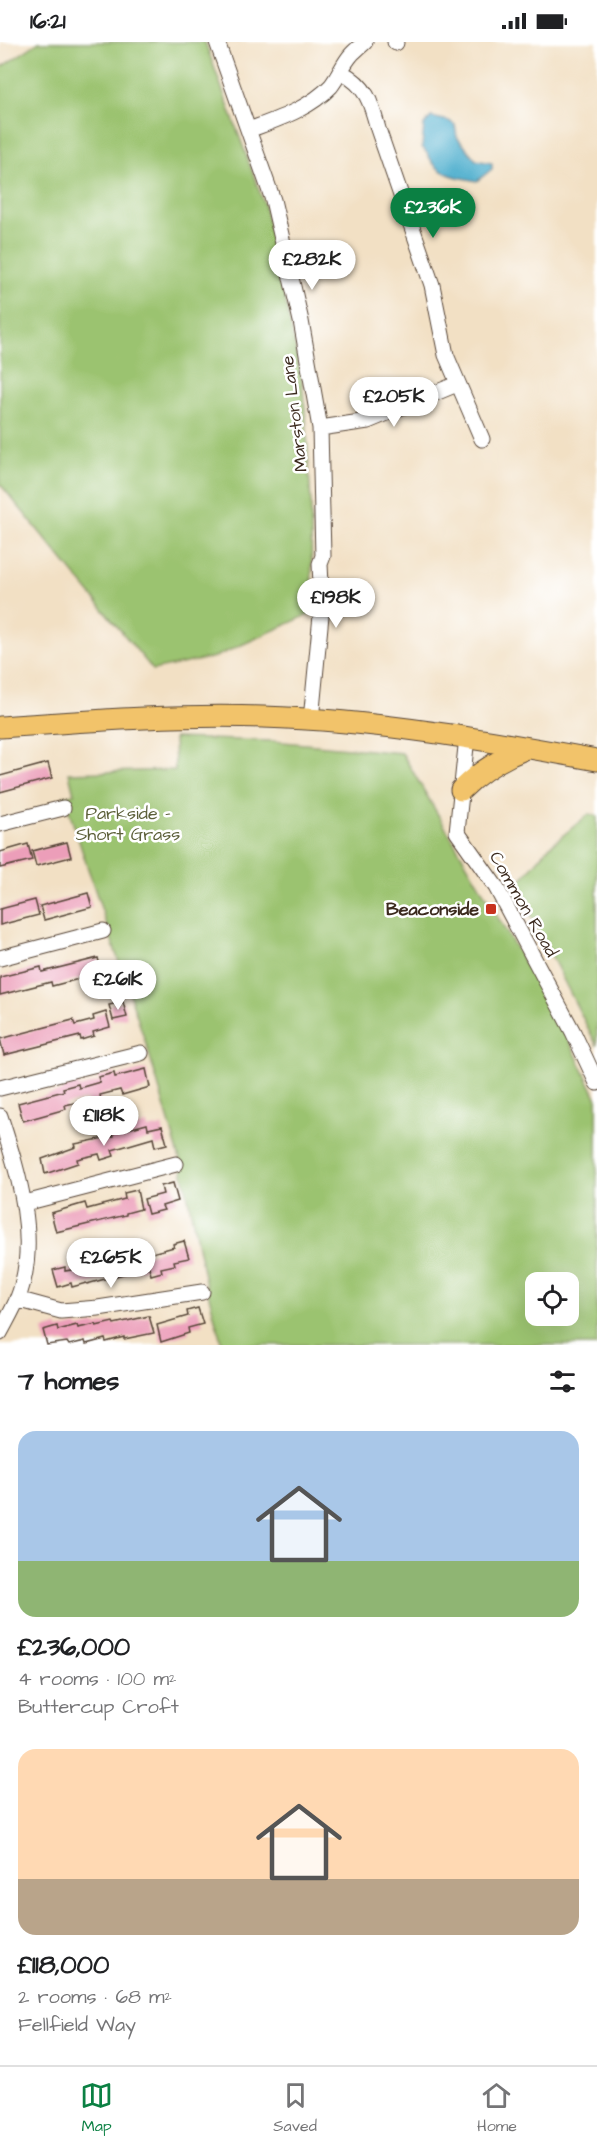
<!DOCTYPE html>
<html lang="en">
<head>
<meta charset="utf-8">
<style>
	body { margin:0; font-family:"Architects Daughter",sans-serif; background:#f6f6f6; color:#202124; height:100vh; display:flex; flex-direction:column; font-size:22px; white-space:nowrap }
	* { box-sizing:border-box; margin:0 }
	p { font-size:20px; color:#757577 }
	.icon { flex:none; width:33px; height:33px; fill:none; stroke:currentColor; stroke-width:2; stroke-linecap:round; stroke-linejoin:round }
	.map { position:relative; height:1303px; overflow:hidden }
	.sheet { display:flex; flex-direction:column; background:#fff; flex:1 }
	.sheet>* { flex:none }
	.controls { position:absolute; left:525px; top:1230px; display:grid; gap:12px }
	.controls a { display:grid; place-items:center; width:54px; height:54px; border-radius:12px; background:#fff; box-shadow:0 6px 24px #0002; font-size:30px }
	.price { position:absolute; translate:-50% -51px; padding:0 14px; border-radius:21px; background:#fff; color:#222; font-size:20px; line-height:39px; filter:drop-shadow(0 2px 3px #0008) }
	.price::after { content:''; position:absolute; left:50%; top:36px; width:18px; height:14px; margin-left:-9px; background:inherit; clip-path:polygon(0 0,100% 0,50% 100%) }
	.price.selected { background:#0b8043; color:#fff }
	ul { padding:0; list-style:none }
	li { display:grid; align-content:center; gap:12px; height:318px; padding:0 18px }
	li span { display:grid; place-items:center; height:186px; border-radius:18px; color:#555 }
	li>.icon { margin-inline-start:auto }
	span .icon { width:108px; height:108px; fill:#fffc; stroke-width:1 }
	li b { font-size:26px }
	h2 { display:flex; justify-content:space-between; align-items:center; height:72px; padding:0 18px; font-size:26px }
	.status { display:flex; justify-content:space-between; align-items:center; height:42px; padding:0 30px; background:#fff; direction:ltr }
	.status svg { height:16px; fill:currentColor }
	.dock { display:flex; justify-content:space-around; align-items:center; height:84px; border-top:2px solid #e0e0e0; background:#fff; font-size:16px; color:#757577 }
	.dock a { display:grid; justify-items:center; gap:3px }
	.dock .selected { color:#0b8043 }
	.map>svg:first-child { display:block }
	.green { fill:#9bc36f; stroke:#6b7646; stroke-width:1.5; fill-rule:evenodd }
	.water { fill:#4eaecd; stroke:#446c76; stroke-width:1.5 }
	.building { fill:#ec9eb9 }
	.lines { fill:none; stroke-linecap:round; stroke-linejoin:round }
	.minor-casing { stroke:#564537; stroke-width:17 }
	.highway-casing { stroke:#564537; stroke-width:23 }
	.minor { stroke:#fff; stroke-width:15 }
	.highway { stroke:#f2c36a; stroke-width:21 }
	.poi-dot { fill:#c8321e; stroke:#fff; stroke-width:2 }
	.labels { text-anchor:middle; stroke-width:5; stroke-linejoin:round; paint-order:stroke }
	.street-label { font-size:18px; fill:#3b2a1e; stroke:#fff }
	.park-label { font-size:18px; fill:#5d603a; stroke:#fff }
	.poi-label { font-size:18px; font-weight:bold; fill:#3b2a1e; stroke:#fff; text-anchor:end }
</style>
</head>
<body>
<div class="status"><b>16:21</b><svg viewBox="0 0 49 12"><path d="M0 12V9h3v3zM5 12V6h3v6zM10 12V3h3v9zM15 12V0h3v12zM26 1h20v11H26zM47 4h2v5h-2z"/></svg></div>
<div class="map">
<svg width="597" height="1303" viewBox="0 0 597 1303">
	<rect width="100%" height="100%" fill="#fff"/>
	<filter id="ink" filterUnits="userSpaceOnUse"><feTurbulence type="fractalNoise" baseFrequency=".0167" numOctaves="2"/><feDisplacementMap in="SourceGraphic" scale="12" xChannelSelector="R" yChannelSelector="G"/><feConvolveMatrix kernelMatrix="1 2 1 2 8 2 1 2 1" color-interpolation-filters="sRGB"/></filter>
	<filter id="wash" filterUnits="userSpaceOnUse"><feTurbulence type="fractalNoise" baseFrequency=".008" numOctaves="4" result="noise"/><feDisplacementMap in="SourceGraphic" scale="24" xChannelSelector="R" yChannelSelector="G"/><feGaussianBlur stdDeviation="1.35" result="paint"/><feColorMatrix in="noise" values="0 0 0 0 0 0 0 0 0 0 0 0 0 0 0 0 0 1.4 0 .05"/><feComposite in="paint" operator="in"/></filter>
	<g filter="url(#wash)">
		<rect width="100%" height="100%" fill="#f2e0c4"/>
		<path class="green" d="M 39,0 L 205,0 L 264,162 L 301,332 L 306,375 L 311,462 L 312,571 L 215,615 L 153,628 L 0,442 L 0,26 Z
			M 174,696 L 272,699 L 402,711 L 566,992 L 597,1057 L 597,1303 L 222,1303 L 205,1239 L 181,1121 L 148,1008 L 64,754 L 74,752 L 69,731 L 175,728 ZM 536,1240 L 568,1240 L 568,1274 L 536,1274 Z
			M 589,772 L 597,774 L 597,1004 L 516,844 L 550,804 Z"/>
		<path class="water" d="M 431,75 L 449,79 L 455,83 L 457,95 L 476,118 L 492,121 L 492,127 L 477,139 C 461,136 443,134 433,121 C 429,115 427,110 422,105 L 424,83 Z"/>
		<g id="blocks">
			<path class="building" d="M 48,721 L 52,736 L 0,750 L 0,734 Z
				M 67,800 L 71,815 L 36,824 L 32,809 Z
				M 28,802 L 32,818 L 0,826 L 0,810 Z
				M 88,851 L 92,865 L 44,878 L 40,864 Z
				M 35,858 L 39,873 L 0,883 L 0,867 Z
				M 98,916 L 102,931 L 52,944 L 51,940 L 0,953 L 0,935 L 41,925 L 42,930 Z
				M 123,960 L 127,975 L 113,978 L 109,963 Z
				M 106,970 L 110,985 L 93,990 L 94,994 L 81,998 L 80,994 L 4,1013 L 0,997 L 73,978 L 75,983 L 94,978 L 93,974 Z
				M 146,1027 L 150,1045 L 122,1053 L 120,1048 L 100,1053 L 101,1059 L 88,1062 L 87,1058 L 65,1063 L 66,1067 L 23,1079 L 18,1061 L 64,1049 L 63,1046 L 78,1042 L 79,1046 L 100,1040 L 98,1035 L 114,1031 L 115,1035 Z
				M 147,1082 L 148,1087 L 162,1084 L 167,1102 L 155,1105 L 153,1096 L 112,1108 L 114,1114 L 101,1118 L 99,1112 L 77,1117 L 78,1121 L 45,1132 L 42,1117 L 76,1105 L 75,1102 L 114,1094 L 113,1091 Z
				M 173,1141 L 178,1159 L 162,1164 L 164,1168 L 148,1172 L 144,1157 L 163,1152 L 161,1144 Z
				M 137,1148 L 141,1167 L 126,1171 L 126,1173 L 56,1190 L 51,1171 L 85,1161 L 87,1167 L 125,1157 L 124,1151 Z
				M 184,1199 L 189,1216 L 174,1219 L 175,1223 L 161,1226 L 162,1230 L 151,1233 L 149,1225 L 87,1242 L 86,1241 L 72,1245 L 71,1241 L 58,1245 L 53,1228 L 65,1225 L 65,1229 L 94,1224 L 141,1211 L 141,1214 L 174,1205 L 173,1202 Z
				M 198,1266 L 203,1282 L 188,1286 L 189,1291 L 161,1300 L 157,1283 L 188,1274 L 187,1269 Z
				M 149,1274 L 154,1291 L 124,1297 L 124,1295 L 106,1300 L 105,1297 L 86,1302 L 85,1299 L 69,1303 L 67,1300 L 47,1303 L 43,1288 L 57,1284 L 58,1288 L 77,1283 L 78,1286 L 96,1282 L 96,1284 L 113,1280 L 114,1282 Z"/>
		</g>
	</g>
	<g filter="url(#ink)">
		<use href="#blocks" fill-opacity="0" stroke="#564537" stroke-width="1.5"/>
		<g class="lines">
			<g class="minor-casing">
				<path id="minor" d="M 217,0 L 273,158 L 301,279 L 320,386 L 323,514 L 320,522 L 322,563 L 311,678
					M 395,0 L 396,1
					M 341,30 C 367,44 371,60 378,87 L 432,243 L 446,313 L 482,397
					M 249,88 C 278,77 309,67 331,44 C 339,34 343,22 351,13 C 355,8 361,4 365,0
					M 320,386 L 368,379 L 457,342
					M 467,695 L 457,790 L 496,845 L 573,990 L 597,1041
					M 0,782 L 63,766
					M 0,916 L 103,889
					M 0,1046 L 141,1011
					M 0,1074 C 18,1130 41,1200 17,1258 C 12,1269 6,1280 0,1291
					M 25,1161 L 176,1122
					M 17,1257 L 61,1269 L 98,1266 L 202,1250"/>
			</g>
			<g class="highway-casing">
				<path id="highway" d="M 0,685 C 88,679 175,672 263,675 C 376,678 487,698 597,718
					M 461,748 C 481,728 501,716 527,706"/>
			</g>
			<use href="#minor" class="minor"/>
			<use href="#highway" class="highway"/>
		</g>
	</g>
	<rect class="poi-dot" x="485" y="861" width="12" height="12" rx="3"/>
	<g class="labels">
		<g class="street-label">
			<text transform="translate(294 372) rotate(-97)" y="6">Marston Lane</text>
			<text transform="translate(524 862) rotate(60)" y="6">Common Road</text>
		</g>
		<g class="park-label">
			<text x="128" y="777">Parkside -<tspan x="128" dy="21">Short Grass</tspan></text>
		</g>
		<g class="poi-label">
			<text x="479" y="873">Beaconside</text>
		</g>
	</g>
</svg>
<div class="controls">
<a><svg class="icon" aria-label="locate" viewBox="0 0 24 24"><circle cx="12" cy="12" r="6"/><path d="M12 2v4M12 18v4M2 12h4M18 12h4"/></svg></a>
</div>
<b class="price selected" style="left:433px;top:197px">£236K</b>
<b class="price" style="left:312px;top:249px">£282K</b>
<b class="price" style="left:394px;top:386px">£205K</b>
<b class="price" style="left:336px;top:587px">£198K</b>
<b class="price" style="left:118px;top:969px">£261K</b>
<b class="price" style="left:104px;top:1105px">£118K</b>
<b class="price" style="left:111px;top:1247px">£265K</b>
</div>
<section class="sheet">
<h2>7 homes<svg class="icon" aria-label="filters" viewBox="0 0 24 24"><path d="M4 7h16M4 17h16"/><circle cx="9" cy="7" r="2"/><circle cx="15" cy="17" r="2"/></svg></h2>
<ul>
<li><span style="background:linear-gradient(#a9c7e8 70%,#8fb573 0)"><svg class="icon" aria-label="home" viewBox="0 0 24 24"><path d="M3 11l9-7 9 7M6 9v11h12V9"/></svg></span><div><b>£236,000</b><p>4 rooms · 100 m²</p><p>Buttercup Croft</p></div></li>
<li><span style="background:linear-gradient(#ffd9b3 70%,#b9a48a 0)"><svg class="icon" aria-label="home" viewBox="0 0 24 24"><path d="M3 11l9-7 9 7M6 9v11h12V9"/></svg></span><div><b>£118,000</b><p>2 rooms · 68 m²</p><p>Fellfield Way</p></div></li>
</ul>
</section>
<nav class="dock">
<a class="selected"><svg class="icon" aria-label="map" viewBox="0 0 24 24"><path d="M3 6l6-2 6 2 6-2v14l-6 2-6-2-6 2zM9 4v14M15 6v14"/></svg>Map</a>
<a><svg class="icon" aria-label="saved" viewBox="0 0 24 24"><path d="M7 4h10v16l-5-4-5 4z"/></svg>Saved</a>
<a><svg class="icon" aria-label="home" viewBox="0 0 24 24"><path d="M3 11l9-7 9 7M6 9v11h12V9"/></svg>Home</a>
</nav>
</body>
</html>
